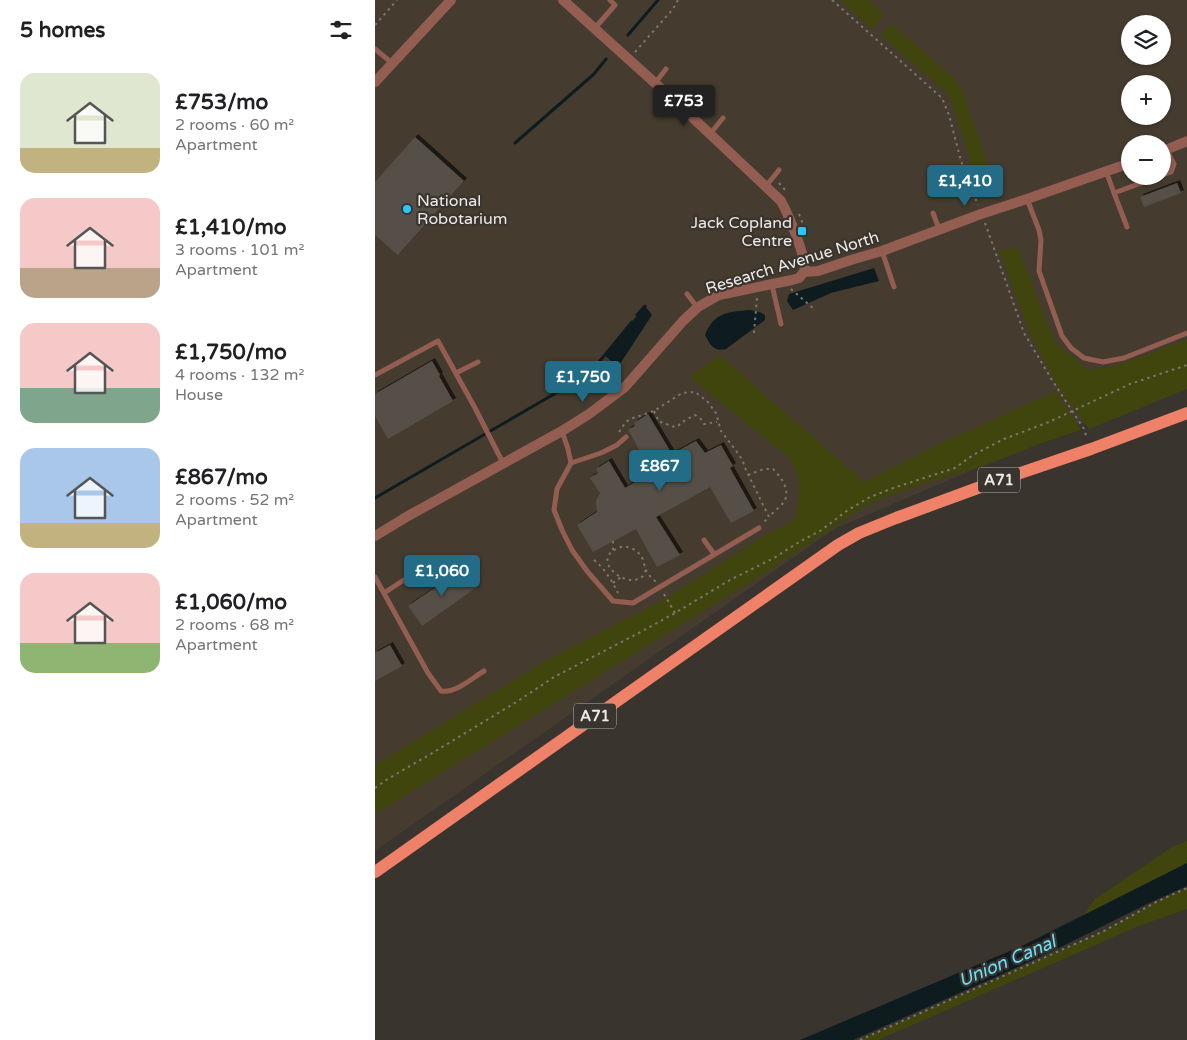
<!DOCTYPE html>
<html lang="en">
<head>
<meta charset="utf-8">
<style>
	body { margin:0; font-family:"Varela Round",sans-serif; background:#f6f6f6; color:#202124; height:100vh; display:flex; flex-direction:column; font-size:19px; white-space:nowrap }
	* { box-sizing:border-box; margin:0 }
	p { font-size:16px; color:#757577 }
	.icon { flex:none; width:28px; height:28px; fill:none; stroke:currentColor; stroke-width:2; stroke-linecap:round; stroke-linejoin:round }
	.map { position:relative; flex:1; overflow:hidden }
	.panel { display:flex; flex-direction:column; background:#fff; width:375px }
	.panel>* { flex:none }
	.buttons { position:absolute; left:746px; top:15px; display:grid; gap:10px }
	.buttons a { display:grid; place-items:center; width:50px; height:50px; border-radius:50%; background:#fff; box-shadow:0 1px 4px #0004; font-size:25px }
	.price { position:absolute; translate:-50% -42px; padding:0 11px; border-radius:5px; background:#236c87; color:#fff; font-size:16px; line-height:32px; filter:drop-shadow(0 1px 2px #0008) }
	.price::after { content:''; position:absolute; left:50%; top:30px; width:15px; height:11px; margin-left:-8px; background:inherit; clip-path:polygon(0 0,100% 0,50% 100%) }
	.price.selected { background:#222; color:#fff }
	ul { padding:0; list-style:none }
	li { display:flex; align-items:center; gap:15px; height:125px; padding:0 20px }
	li span { display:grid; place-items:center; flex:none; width:140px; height:100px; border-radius:15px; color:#555 }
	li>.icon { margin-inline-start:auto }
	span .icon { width:60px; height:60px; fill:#fffc; stroke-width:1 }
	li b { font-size:21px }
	h2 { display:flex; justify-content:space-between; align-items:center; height:60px; padding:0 20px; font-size:21px }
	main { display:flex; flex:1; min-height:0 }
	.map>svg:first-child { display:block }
	.built { fill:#453c2f; fill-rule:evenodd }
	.green { fill:#40450e }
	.water { fill:#0e1c20 }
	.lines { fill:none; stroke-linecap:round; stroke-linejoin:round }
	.stream { stroke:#0e1c20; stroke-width:3 }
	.building { fill:#554f47; filter:url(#shadow) }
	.path { stroke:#7b7670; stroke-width:2; stroke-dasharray:2.5 4; stroke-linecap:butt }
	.lane { stroke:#945d51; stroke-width:5 }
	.street { stroke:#945d51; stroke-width:10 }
	.primary { stroke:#ef8168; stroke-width:12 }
	.poi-dot { fill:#27c8ff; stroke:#39342d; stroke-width:2 }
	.labels { text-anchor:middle; stroke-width:4.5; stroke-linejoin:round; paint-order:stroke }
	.shield { fill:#39342d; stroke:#b7b3ae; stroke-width:1 }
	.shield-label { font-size:15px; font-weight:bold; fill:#edeae5 }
	.poi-label { font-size:16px; fill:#edeae5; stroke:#39342d; text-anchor:start }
	.street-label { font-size:16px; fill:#edeae5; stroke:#39342d }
	.water-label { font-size:18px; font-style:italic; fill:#6fe0fc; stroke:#39342d }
</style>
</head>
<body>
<main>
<section class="panel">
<h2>5 homes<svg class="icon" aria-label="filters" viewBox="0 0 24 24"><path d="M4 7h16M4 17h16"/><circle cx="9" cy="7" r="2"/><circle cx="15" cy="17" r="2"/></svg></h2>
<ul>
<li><span style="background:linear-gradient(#dfe7d0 75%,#c2b280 0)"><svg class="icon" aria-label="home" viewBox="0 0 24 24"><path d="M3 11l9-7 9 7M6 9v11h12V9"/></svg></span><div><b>£753/mo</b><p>2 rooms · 60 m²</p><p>Apartment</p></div></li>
<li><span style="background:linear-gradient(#f6c9c9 70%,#b9a48a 0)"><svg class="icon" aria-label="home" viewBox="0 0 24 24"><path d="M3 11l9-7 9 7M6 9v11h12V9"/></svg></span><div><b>£1,410/mo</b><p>3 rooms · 101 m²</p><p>Apartment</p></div></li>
<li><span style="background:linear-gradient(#f6c9c9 65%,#7fa58c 0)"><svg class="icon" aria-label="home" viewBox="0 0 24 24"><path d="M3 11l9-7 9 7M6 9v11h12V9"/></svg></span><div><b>£1,750/mo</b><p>4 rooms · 132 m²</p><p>House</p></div></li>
<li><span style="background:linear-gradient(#a9c7e8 75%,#c2b280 0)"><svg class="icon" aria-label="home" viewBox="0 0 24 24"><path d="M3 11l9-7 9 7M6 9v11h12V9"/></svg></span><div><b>£867/mo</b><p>2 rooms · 52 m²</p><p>Apartment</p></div></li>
<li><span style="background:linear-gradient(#f6c9c9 70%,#8fb573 0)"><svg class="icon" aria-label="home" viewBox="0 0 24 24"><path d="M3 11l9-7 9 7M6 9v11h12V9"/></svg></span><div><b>£1,060/mo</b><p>2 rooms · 68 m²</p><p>Apartment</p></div></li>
</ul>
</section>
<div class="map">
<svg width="812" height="1040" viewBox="0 0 812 1040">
	<defs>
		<filter id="shadow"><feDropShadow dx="3" dy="-3" stdDeviation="0" flood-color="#0009"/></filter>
	</defs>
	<rect width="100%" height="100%" fill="#39342d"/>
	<path class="built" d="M 0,0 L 812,0 L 812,379 L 459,529 L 0,851 ZM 755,24 L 788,24 L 788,56 L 755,56 ZM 755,84 L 788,84 L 788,116 L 755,116 ZM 755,144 L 788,144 L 788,176 L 755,176 Z"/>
	<path class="green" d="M 465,0 L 494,0 L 509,14 L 498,30 Z
		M 516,23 L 577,77 L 586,87 L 618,180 L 604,185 L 574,95 L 507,36 Z
		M 643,248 L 680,343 L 714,370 L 743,365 L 812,340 L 812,389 L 714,429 L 684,389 L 655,334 L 624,250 Z
		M 345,355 L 489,482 L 562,445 L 681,391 L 706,430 L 667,443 L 611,465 L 545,485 L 493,504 L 379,580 L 0,814 L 0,765 L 170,661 L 288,600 L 389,536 L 421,519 L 425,487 L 422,474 L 415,458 L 314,377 Z
		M 812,841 L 812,863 L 708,916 L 720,899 L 797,847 Z
		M 812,888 L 812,909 L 764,926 L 503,1040 L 485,1040 L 729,931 L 781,902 Z"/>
	<path class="water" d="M 499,268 L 504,281 L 456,293 L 418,310 L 412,301 L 414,294 Z
		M 270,306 L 277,315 L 243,367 L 229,355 Z
		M 375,310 L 385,312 L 390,315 L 390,320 L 351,349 C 339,352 335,345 330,335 C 339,312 353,312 375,310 Z
		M 812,863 L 812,886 L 774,903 L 690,945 L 623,976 L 478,1040 L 425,1040 L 649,945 Z"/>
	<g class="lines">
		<path class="stream" d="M 253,35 L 283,0
			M 140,143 L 219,74 L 231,59
			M 262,315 L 270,306
			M 0,498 L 205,379 L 224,362 L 257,322"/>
	</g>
	<path class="building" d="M 40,137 L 89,181 L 23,255 L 0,235 L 0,182 Z
		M 802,183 L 806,193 L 769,207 L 765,197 Z
		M 57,361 L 65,375 L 64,376 L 78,401 L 13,439 L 0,416 L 0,394 Z
		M 273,414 L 297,454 L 321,441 L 330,453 L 346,445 L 358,466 L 355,468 L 379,511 L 356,523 L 335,487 L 281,517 L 305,555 L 282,567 L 261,529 L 218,552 L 202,525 L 222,512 L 221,501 L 225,493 L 215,478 L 223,473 L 221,469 L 234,461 L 250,488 L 277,472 L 253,430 L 260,426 L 259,423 Z
		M 89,568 L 102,587 L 47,626 L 33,606 Z
		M 15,645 L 27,666 L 0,681 L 0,653 Z"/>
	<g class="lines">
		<path class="path" d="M 457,0 L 567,98 L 574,115 L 586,161 L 603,205
			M 0,25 L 22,0
			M 260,52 L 298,9 L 303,0
			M 404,183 L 411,191
			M 424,214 L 428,224
			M 610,223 L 649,333 L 677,380 L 709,429 L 712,439
			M 416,289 L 439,309
			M 379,333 L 382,298
			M 215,362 L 244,380
			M 279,411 L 284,422 C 290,422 295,427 302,427 L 307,422 L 320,415 L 326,419 L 329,424 L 342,422
			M 244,432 L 250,423 L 255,419 L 279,411 L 307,393 L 320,392 L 332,401 L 341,413 L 346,431 L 362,452 L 368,461 L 369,466 L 394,517 L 388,523
			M 373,475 L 389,469 L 398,469 C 406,477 416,490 409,502 C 405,507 398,512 394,517
			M 238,541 L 238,551
			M 219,560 C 230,569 237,581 243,593
			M 271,570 C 270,572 268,576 267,577 C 251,590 212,558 246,547 C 253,545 262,550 266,556 C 269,560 269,566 271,570 C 273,575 278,579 281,582
			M 238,583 L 246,577
			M 289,594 L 300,613
			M 0,788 L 11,780 L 59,752 L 143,701 L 179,677 L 262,634 L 300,613 L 355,580 L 399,558 L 424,542 L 445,531 L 473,510 L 495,497 L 521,487 L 580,468 L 598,455 L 629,439 L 674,422 L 755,384 L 812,365
			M 485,1040 L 729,931 L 781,902 L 812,888"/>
		<path class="lane" d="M 220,28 L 240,5 L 235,0
			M 0,49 L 17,63
			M 280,83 L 291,69
			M 335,134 L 348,118
			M 731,171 L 739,193 L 785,176
			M 788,175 L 796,172 L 799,164 L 792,150
			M 391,186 L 404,170
			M 739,193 L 752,227
			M 652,199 L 664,230 L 666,240 L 664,271 L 687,336 L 696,348 L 709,358 L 728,362 L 749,358 L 812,333
			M 558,213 L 564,229
			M 507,251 L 519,287
			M 397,285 L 406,324
			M 312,294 L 322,307
			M 81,373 L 103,362
			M 0,375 L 63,341 L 100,408 L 128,463
			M 187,431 L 193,449 L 196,463 L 182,489 L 179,510 L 187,530 L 197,550 L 212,571 L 238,601 L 258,603 L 384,528
			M 196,463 L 226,453 L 242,445 L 251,437
			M 329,540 L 339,554
			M 0,577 L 53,673 L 66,691 C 81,693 96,679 109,671
			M 9,593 L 38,574"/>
		<path class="street" d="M 188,0 L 301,102 L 406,201 C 413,214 433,260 429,272
			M 0,82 L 76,0
			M 788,151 L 812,141
			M 0,536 L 33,516 L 187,431 L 214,414 L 250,387 L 308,321 L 323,307 L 344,295 L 417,280 L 424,278 L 429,272 L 443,271 L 479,259 L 507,251 L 606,214 L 652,199 L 755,163"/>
		<path class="primary" d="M 0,872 L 463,545 L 484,533 L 521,518 L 619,482 L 716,449 L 812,413"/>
	</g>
	<g class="poi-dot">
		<circle cx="32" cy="209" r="5"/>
		<rect x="422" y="226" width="10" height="10" rx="2.5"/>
	</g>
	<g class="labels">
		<g class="shield">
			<rect x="603" y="467.5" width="42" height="25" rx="4"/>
			<rect x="199" y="703.5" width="42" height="25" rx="4"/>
		</g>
		<g class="shield-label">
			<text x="624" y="485">A71</text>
			<text x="220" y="721">A71</text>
		</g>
		<g class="poi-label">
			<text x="42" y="206">National<tspan x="42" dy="18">Robotarium</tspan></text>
			<text x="417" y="228" text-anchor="end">Jack Copland<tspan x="417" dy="18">Centre</tspan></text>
		</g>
		<g class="street-label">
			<text transform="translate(417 262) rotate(-17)" y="6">Research Avenue North</text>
		</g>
		<g class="water-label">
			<text transform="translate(632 961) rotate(-23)" y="6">Union Canal</text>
		</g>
	</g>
</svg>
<div class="buttons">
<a><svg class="icon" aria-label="layers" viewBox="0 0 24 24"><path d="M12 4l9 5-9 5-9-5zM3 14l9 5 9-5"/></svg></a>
<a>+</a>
<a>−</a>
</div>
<b class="price selected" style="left:309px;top:127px">£753</b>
<b class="price" style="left:590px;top:207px">£1,410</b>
<b class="price" style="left:208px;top:403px">£1,750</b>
<b class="price" style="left:285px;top:492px">£867</b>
<b class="price" style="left:67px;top:597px">£1,060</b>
</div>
</main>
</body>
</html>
